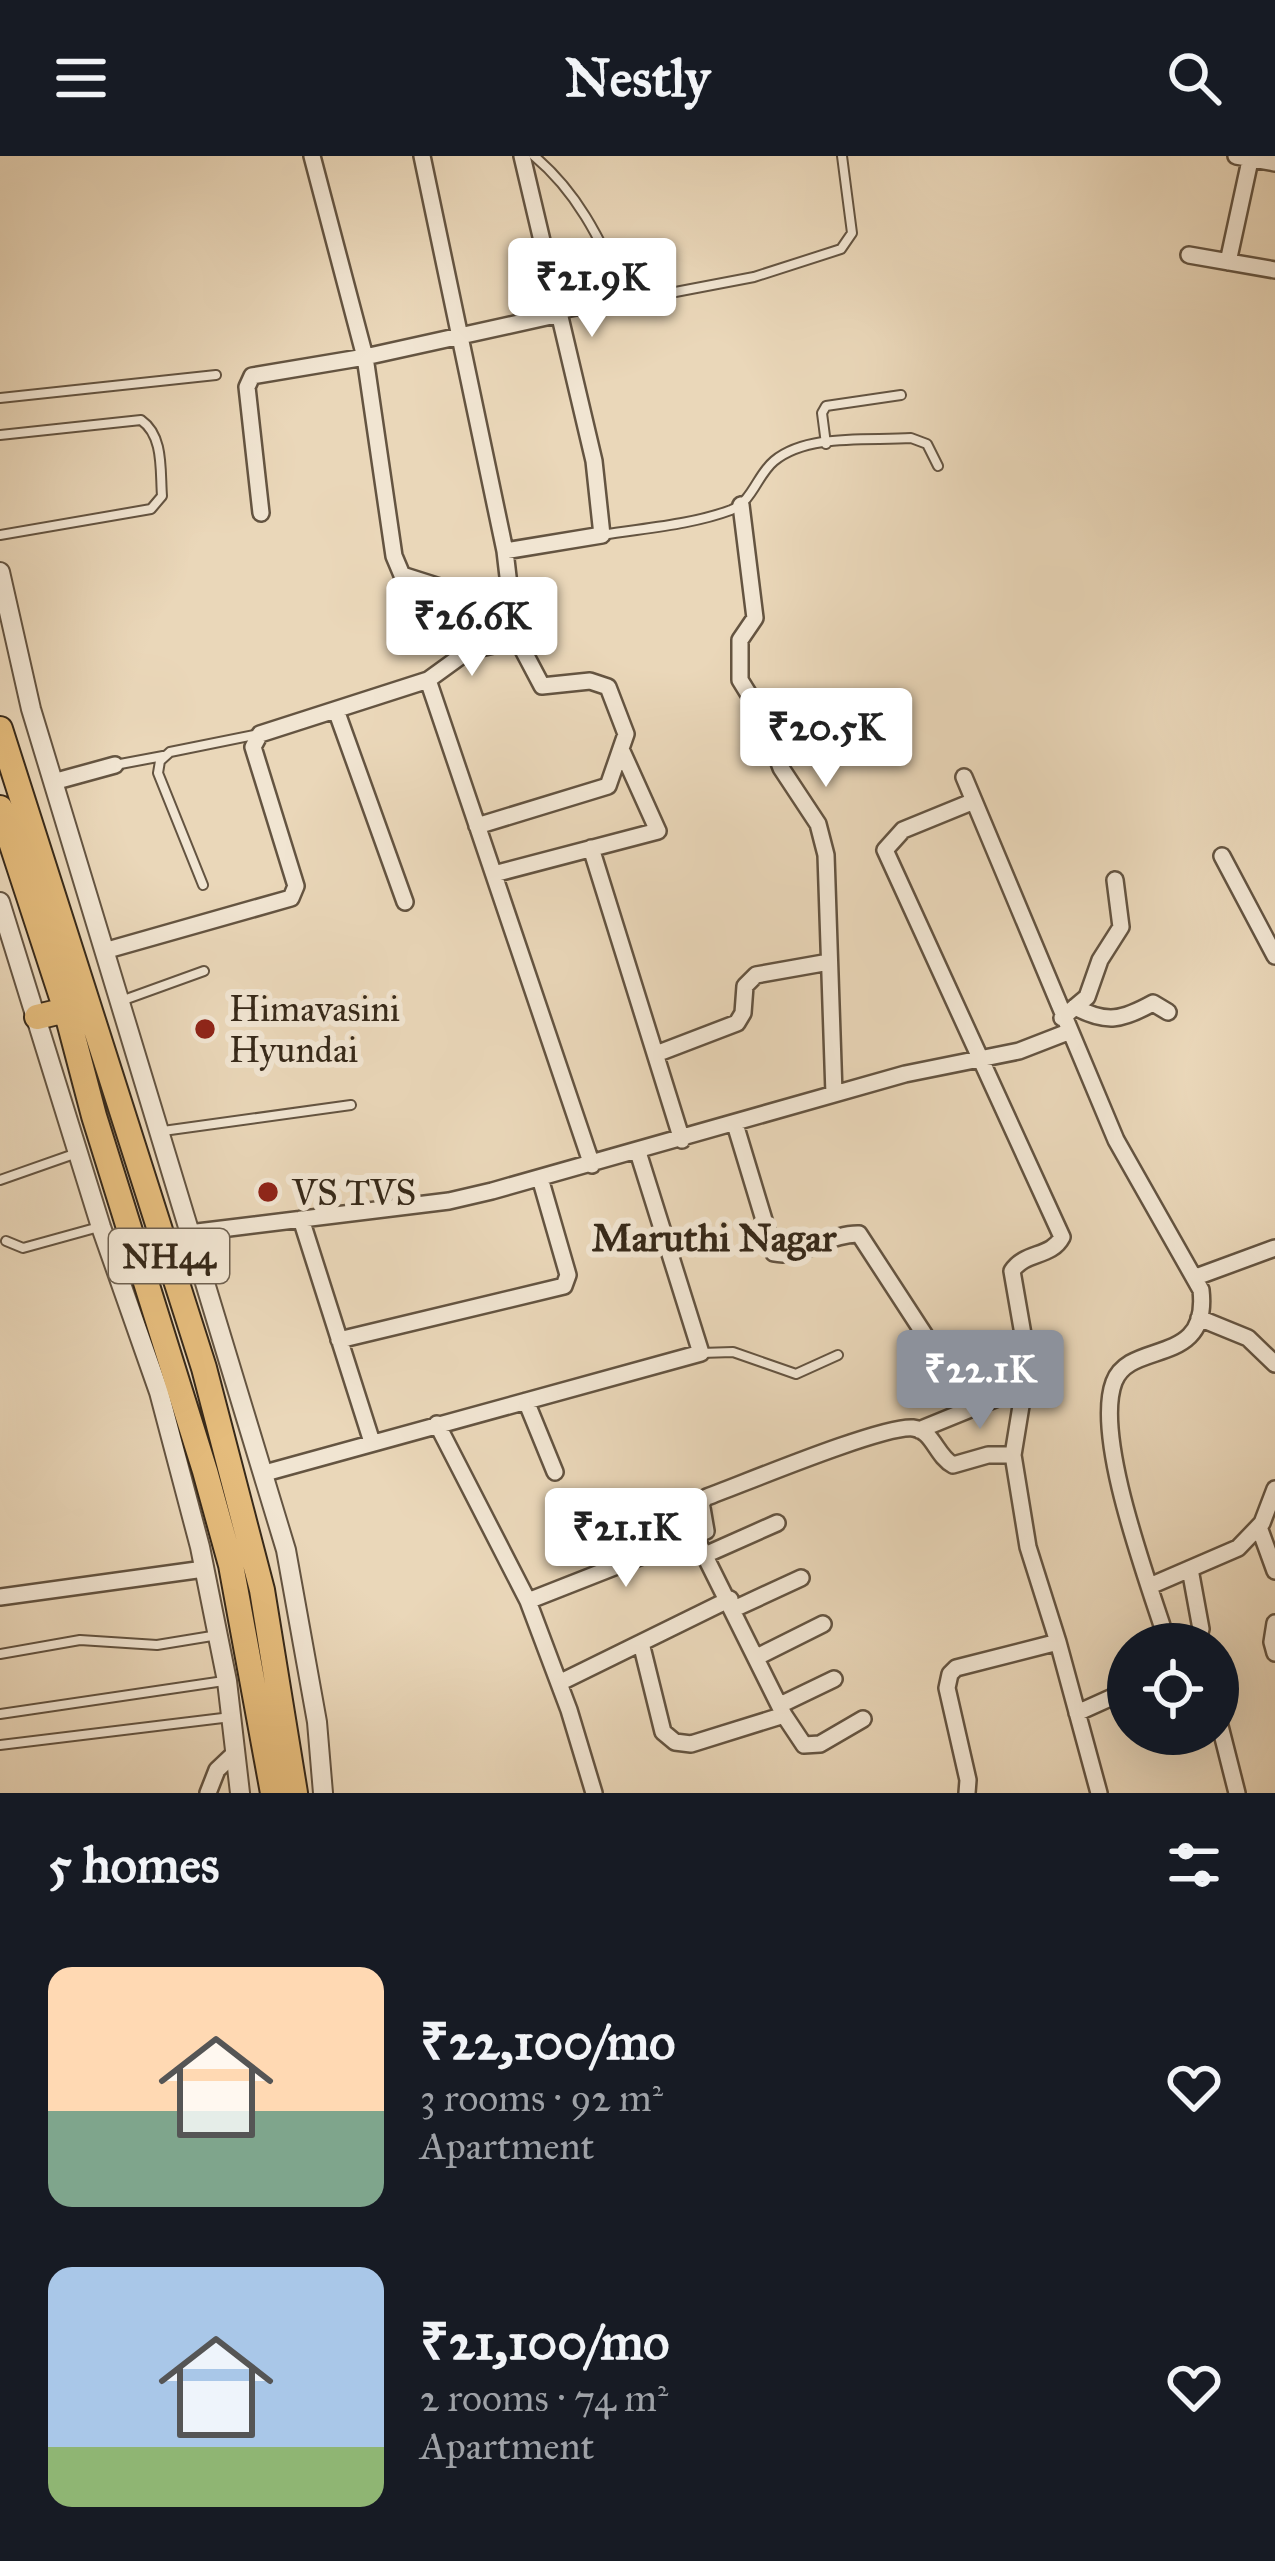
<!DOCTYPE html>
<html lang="en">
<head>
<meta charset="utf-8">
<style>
	body { margin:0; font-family:"IM FELL Great Primer",serif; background:#20242c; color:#f1f3f6; height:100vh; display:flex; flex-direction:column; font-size:45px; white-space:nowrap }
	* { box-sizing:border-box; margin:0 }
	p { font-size:39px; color:#9ea1a6 }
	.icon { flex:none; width:66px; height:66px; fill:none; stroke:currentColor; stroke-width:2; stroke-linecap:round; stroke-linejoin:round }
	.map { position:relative; height:1637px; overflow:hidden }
	.panel { display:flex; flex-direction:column; background:#171b24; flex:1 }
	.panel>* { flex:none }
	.controls { position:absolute; left:1107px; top:1467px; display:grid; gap:24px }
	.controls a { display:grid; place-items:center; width:132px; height:132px; border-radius:50%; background:#171b24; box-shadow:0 12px 48px #0002; font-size:60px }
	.price { position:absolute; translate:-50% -102px; padding:0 27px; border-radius:12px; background:#fff; color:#222; font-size:39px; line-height:78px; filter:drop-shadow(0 3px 6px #0008) }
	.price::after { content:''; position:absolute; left:50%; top:72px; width:36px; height:27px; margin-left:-18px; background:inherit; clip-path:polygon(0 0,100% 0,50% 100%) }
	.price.on { background:#8c9099; color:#fff }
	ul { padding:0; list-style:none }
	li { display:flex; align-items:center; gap:36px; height:300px; padding:0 48px }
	li span { display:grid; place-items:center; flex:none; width:336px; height:240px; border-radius:24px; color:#555 }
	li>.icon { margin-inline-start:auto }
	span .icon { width:144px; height:144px; fill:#fffc; stroke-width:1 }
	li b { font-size:51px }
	h2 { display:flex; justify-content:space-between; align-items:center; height:144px; padding:0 48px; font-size:51px }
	header { display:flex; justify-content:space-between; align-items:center; height:156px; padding:0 48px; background:#171b24; font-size:54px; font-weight:700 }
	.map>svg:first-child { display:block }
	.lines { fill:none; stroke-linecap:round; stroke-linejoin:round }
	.service-casing { stroke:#645441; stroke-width:12 }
	.minor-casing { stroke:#645441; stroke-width:20 }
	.tertiary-casing { stroke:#645441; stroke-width:22 }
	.trunk-casing { stroke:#372919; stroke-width:28 }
	.service { stroke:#f1e5d2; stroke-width:8 }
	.minor { stroke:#f1e5d2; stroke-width:15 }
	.tertiary { stroke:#f1e5d2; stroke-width:18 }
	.trunk { stroke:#e5bc7c; stroke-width:24 }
	.poi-dot { fill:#8f2418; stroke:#f1e5d2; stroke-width:4.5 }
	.labels { text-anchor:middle; stroke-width:12; stroke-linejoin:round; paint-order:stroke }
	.shield { fill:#f1e5d2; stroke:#6f6150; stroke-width:3 }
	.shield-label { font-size:33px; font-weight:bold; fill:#372919 }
	.poi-label { font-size:36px; fill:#372919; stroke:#f1e5d2; text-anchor:start }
	.neighbourhood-label { font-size:39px; font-weight:bold; fill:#372919; stroke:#f1e5d2 }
</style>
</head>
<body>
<header><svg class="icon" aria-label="menu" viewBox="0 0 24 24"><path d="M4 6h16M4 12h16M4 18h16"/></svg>Nestly<svg class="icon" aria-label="search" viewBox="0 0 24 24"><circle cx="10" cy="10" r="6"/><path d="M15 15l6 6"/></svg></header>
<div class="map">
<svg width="1275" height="1637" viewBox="0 0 1275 1637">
	<rect width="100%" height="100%" fill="#ead7b9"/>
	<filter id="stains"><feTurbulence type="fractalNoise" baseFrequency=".00167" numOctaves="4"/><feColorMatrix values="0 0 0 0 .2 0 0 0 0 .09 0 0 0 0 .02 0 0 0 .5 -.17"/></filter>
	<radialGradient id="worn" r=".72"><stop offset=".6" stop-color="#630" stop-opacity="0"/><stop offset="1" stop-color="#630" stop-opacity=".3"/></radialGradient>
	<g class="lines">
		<g class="service-casing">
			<path id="service" d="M 534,0 C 581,39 603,91 629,145
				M 560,158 L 754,121 L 841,93 L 852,77 L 842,0
				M 0,242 L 216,219
				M 0,279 L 141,264 C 164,280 160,314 162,340 L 151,353 L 0,379
				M 826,288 L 822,257 L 826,250 L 901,239
				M 602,379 C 644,372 691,369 731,354 C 753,345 757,319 774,305 C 808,277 870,285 911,282 L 927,288 L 938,310
				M 115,609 L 163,600
				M 203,729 L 158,617 L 160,605 L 170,596 L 259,578
				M 121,845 L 204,815
				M 163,975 L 351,949
				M 0,1024 L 77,997
				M 6,1085 L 23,1092 L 99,1071
				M 701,1197 L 733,1196 L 796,1218 L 838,1199
				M 0,1498 L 80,1484 L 157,1489 L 218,1479
				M 0,1558 L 224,1525
				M 0,1589 L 231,1561"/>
		</g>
		<g class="minor-casing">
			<path id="minor" d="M 422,0 L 505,395 L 514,472 L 506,486 L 468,495
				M 1236,0 L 1275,7
				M 1189,99 L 1275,114
				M 1228,106 L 1251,0
				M 741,349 L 755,462 L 740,484 L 740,524 L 761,558 L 781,612 L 818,668 L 826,699 L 834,938
				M 261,357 L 247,231 L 252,220 L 365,201 L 560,158
				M 505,395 L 602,379 L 594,305 L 522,0
				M 428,524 L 592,1009
				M 336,554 L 405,746
				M 964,621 L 1116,984 L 1201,1134 C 1210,1212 1130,1183 1114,1226 C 1093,1282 1150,1430 1168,1488
				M 53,626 L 115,609
				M 974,645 L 903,674 L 885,694 L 1062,1081 C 1051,1102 1025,1095 1012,1115 L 1028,1207 L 1013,1299 L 1028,1391 L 1058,1486 L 1099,1637
				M 477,670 L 608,630 L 626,578 L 608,531 L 590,525 L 542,530 L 514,477
				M 591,692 L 682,984
				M 1222,700 L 1275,800
				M 494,718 L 658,675 L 621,593
				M 104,795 L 291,742 L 296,730 L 253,591 L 260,578 L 428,524 L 468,495 L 446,433 L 402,419 L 394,400 L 365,201 L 312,0
				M 1075,851 C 1107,868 1122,864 1153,847 L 1168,856
				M 1062,862 L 1087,841 L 1100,804 L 1121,771 L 1115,724
				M 656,898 L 737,867 L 743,857 L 745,830 L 756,819 L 829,806
				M 735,968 L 774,1097 C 802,1103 830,1077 859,1078 L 930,1187
				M 301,1063 L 372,1286
				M 189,1077 L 449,1045 L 492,1035 L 905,918 L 1019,895 L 1068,876
				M 1196,1121 L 1275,1092
				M 1199,1162 L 1248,1182 L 1275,1208
				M 339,1184 L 564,1130 L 568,1119 L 540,1022
				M 526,1245 L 555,1316
				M 437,1268 L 528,1445 L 569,1554 L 594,1637
				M 919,1274 L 1022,1232
				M 265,1317 L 701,1197 L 638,996
				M 1259,1371 L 1275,1415
				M 695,1380 L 784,1559 L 804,1589 L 820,1588 L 863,1563
				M 705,1399 L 777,1367
				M 1190,1413 L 1201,1473 L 1196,1488
				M 1150,1430 L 1238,1392 L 1262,1367 L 1275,1333
				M 0,1441 L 204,1413
				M 528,1445 L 706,1375 L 701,1346 L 707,1341 C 745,1327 883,1269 913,1272 C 933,1274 936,1300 953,1309 L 988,1299 L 1013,1299
				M 734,1453 L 801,1422
				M 1275,1467 L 1272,1486 L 1275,1497
				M 641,1487 L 663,1576 L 675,1586 L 691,1588 L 784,1559
				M 757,1501 L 823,1468
				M 559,1527 L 730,1443
				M 780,1549 L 834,1523
				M 1077,1557 L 1128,1534
				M 1218,1562 L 1237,1637
				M 208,1637 L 217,1614 L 236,1596
				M 967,1637 L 968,1624 L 947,1532 L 950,1518 L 956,1512 L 1058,1486"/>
		</g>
		<g class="tertiary-casing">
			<path id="tertiary" d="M 0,416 L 31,553 L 286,1394 L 317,1566 L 323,1637
				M 0,746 L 101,1071 L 159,1236 L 200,1391 L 227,1525 L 240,1637"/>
		</g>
		<g class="trunk-casing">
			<path id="trunk" d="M 0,573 L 204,1212 L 262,1434 L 295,1637
				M 0,652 L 66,854 L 94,960 L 205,1315 L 231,1409 L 273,1637
				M 37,861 L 66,854"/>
		</g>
		<use href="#service" class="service"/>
		<use href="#minor" class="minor"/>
		<use href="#tertiary" class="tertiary"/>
		<use href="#trunk" class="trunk"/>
	</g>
	<g class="poi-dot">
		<circle cx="205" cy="873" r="12"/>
		<circle cx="268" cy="1036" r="12"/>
	</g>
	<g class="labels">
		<rect class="shield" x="109" y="1073" width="120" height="54" rx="9"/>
		<g class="shield-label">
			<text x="169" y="1112">NH44</text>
		</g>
		<g class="poi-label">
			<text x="229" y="865">Himavasini<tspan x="229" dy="41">Hyundai</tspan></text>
			<text x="292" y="1049">VS TVS</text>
		</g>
		<g class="neighbourhood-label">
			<text x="714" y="1095">Maruthi Nagar</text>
		</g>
	</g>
	<rect width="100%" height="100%" filter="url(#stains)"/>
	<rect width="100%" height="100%" fill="url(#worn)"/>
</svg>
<div class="controls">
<a><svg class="icon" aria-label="locate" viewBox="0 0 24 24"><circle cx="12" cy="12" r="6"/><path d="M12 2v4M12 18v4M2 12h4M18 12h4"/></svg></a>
</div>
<b class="price" style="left:592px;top:184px">₹21.9K</b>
<b class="price" style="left:472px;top:523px">₹26.6K</b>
<b class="price" style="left:826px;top:634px">₹20.5K</b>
<b class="price on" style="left:980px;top:1276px">₹22.1K</b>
<b class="price" style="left:626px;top:1434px">₹21.1K</b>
</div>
<section class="panel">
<h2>5 homes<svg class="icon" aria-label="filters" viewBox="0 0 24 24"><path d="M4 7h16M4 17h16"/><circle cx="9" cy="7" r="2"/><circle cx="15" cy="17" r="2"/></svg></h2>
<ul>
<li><span style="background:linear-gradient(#ffd9b3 60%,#7fa58c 0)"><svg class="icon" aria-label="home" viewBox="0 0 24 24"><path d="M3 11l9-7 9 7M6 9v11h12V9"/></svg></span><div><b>₹22,100/mo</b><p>3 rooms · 92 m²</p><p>Apartment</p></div><svg class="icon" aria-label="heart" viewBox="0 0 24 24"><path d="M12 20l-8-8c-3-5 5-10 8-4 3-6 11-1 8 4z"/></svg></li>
<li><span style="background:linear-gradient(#a9c7e8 75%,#8fb573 0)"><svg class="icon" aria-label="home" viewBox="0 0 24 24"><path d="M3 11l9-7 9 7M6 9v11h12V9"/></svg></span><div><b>₹21,100/mo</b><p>2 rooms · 74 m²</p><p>Apartment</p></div><svg class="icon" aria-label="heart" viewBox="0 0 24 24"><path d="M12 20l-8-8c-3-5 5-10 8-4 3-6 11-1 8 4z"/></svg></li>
</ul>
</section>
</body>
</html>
